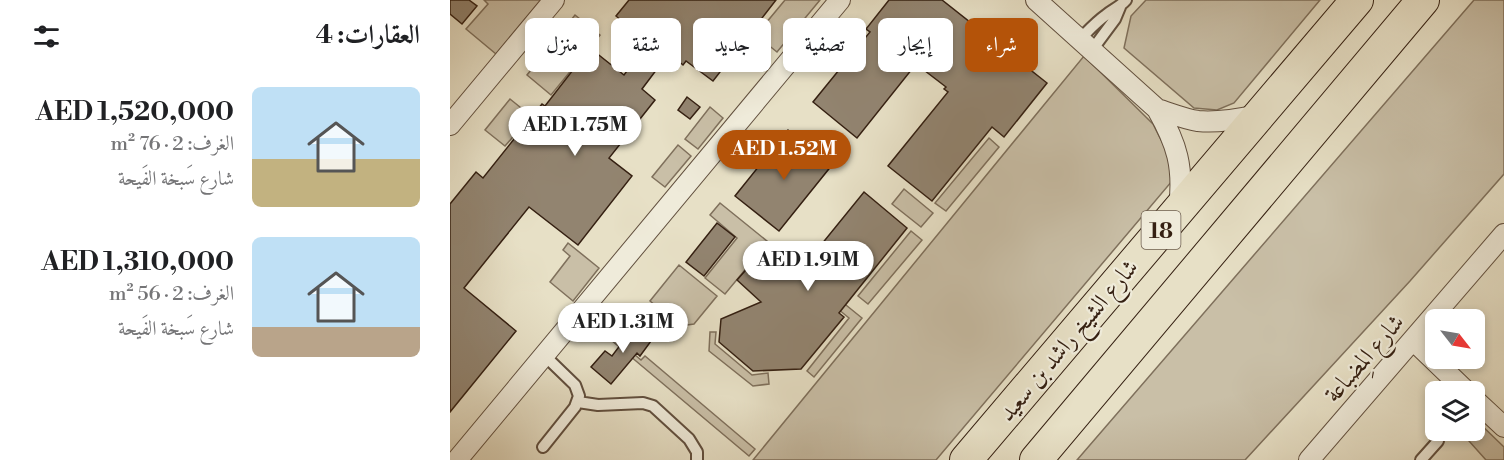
<!DOCTYPE html>
<html lang="ar">
<head>
<meta charset="utf-8">
<style>
	body { margin:0; font-family:"Libre Bodoni",Amiri,serif; background:#f2f2f2; color:#202124; direction:rtl; height:100vh; display:flex; flex-direction:column; font-size:22px; white-space:nowrap }
	* { box-sizing:border-box; margin:0 }
	p { font-size:20px; color:#757577 }
	.icon { flex:none; width:33px; height:33px; fill:none; stroke:currentColor; stroke-width:2; stroke-linecap:round; stroke-linejoin:round }
	.map { position:relative; flex:1; overflow:hidden; direction:ltr }
	.drawer { display:flex; flex-direction:column; background:#fff; width:450px }
	.drawer>* { flex:none }
	.guide { position:absolute; left:18px; top:18px; width:570px; height:54px; direction:rtl; display:flex; gap:12px }
	.needle { width:39px; rotate:121deg }
	.fabs { position:absolute; left:975px; top:309px; display:grid; gap:12px }
	.fabs a { display:grid; place-items:center; width:60px; height:60px; border-radius:9px; background:#fff; box-shadow:0 3px 9px #0003; font-size:30px }
	.price { position:absolute; translate:-50% -51px; padding:0 14px; border-radius:21px; background:#fff; color:#222; font-size:20px; line-height:39px; filter:drop-shadow(0 2px 3px #0008) }
	.price::after { content:''; position:absolute; left:50%; top:36px; width:18px; height:14px; margin-left:-9px; background:inherit; clip-path:polygon(0 0,100% 0,50% 100%) }
	.price.on { background:#b45309; color:#fff }
	ul { padding:0; list-style:none }
	li { display:flex; align-items:center; gap:18px; height:150px; padding:0 30px }
	li span { display:grid; place-items:center; flex:none; width:168px; height:120px; border-radius:9px; color:#555 }
	li>.icon { margin-inline-start:auto }
	span .icon { width:72px; height:72px; fill:#fffc; stroke-width:1 }
	li b { font-size:26px }
	h2 { display:flex; justify-content:space-between; align-items:center; height:72px; padding:0 30px; font-size:26px }
	.chip { padding:0 21px; border-radius:9px; background:#fff; box-shadow:0 3px 9px #0003; font-size:21px; line-height:54px }
	.chip.on { background:#b45309; color:#fff }
	main { display:flex; flex:1; min-height:0 }
	.map>svg:first-child { display:block }
	.green { fill:#c9bfa7; stroke:#7f705c; stroke-width:1.5 }
	.building { fill:#928470; stroke:#352012; stroke-width:1.5 }
	.lines { fill:none; stroke-linecap:round; stroke-linejoin:round }
	.lane-casing { stroke:#62503f; stroke-width:14 }
	.street-casing { stroke:#62503f; stroke-width:22 }
	.primary-casing { stroke:#352012; stroke-width:34 }
	.lane { stroke:#efebda; stroke-width:10 }
	.street { stroke:#efebda; stroke-width:20 }
	.primary { stroke:#e7e0c6; stroke-width:32 }
	.labels { text-anchor:middle; stroke-width:4.5; stroke-linejoin:round; paint-order:stroke }
	.shield { fill:#efebda; stroke:#6d5d4e; stroke-width:1.5 }
	.shield-label { font-size:22px; font-weight:bold; fill:#352012 }
	.street-label { font-size:24px; fill:#352012; stroke:#efebda }
</style>
</head>
<body>
<main>
<div class="map">
<svg width="1054" height="460" viewBox="0 0 1054 460">
	<rect width="100%" height="100%" fill="#e7e0c6"/>
	<filter id="stains"><feTurbulence type="fractalNoise" baseFrequency=".00333" numOctaves="4"/><feColorMatrix values="0 0 0 0 .2 0 0 0 0 .09 0 0 0 0 .02 0 0 0 .5 -.17"/></filter>
	<radialGradient id="worn" r=".72"><stop offset=".6" stop-color="#630" stop-opacity="0"/><stop offset="1" stop-color="#630" stop-opacity=".3"/></radialGradient>
	<path class="green" d="M 34,0 L 91,0 L 46,54 L 16,29 L 38,4 Z
		M 335,0 L 370,0 L 327,52 L 306,35 Z
		M 696,0 L 870,0 L 784,103 L 767,110 L 744,108 L 674,48 L 681,16 Z
		M 1024,0 L 1054,0 L 1054,174 L 960,281 L 795,460 L 627,460 Z
		M 125,15 L 150,35 L 101,95 L 77,75 Z
		M 634,56 L 703,124 L 728,174 L 486,460 L 303,460 Z
		M 60,99 L 81,116 L 55,146 L 35,130 Z
		M 260,107 L 273,118 L 248,149 L 235,139 Z
		M 539,138 L 549,147 L 496,211 L 485,203 Z
		M 228,145 L 241,156 L 215,187 L 202,177 Z
		M 454,189 L 483,213 L 471,227 L 442,204 Z
		M 270,203 L 412,318 L 364,377 L 357,371 L 399,318 L 332,263 L 327,268 L 309,253 L 275,294 L 255,278 L 287,238 L 260,215 Z
		M 461,231 L 472,240 L 418,304 L 408,296 Z
		M 118,243 L 149,268 L 123,301 L 100,282 L 120,256 L 113,250 Z
		M 229,265 L 267,296 L 244,324 L 230,326 L 200,301 Z
		M 163,326 L 174,336 L 170,342 L 191,360 L 195,356 L 305,449 L 299,456 L 155,335 Z
		M 260,332 L 266,332 L 265,344 L 302,375 L 318,373 L 319,384 L 303,386 L 259,351 Z
		M 1025,419 L 1054,447 L 1054,460 L 1036,460 L 1010,431 L 1024,430 Z"/>
	<path class="building" d="M 0,0 L 19,0 L 27,6 L 12,24 L 0,14 Z
		M 179,0 L 326,0 L 263,81 L 236,61 L 233,65 L 219,53 L 192,89 L 205,100 L 159,158 L 182,176 L 128,245 L 79,207 L 14,288 L 66,331 L 0,412 L 0,204 L 26,172 L 33,178 L 92,104 L 95,106 L 140,48 L 174,75 L 198,43 L 166,16 Z
		M 439,0 L 492,0 L 597,83 L 554,137 L 542,127 L 482,201 L 438,166 L 498,92 L 494,89 L 496,87 L 466,64 L 407,138 L 363,102 L 420,32 L 416,29 Z
		M 237,97 L 250,107 L 240,119 L 228,110 Z
		M 338,130 L 382,165 L 329,231 L 285,196 Z
		M 414,192 L 457,228 L 389,313 L 394,317 L 351,369 L 303,371 L 269,342 L 271,319 L 311,302 L 287,280 L 309,255 L 327,271 L 331,266 L 345,277 Z
		M 267,223 L 285,237 L 254,276 L 236,262 Z
		M 187,323 L 204,337 L 190,356 L 187,353 L 161,384 L 141,367 L 155,351 L 162,356 Z"/>
	<g class="lines">
		<g class="lane-casing">
			<path id="lane" d="M 630,39 C 638,31 646,22 656,15 C 663,9 670,7 676,0
				M 642,50 L 665,19 L 670,7
				M 128,402 L 148,405 L 193,403 L 203,406 L 239,439 L 247,452 L 247,460
				M 93,447 L 125,407 L 129,396 L 125,385 L 94,355
				M 971,460 L 988,441"/>
		</g>
		<g class="street-casing">
			<path id="street" d="M 586,0 L 707,109 C 727,144 734,167 729,208
				M 707,109 C 720,113 734,119 748,121 C 768,123 789,119 808,115
				M 0,125 L 104,0
				M 963,340 L 1017,392
				M 1024,399 L 1054,427
				M 7,460 L 390,0
				M 859,460 L 1054,234"/>
		</g>
		<g class="primary-casing">
			<path id="primary" d="M 516,460 L 907,0
				M 586,460 L 973,0"/>
		</g>
		<use href="#lane" class="lane"/>
		<use href="#street" class="street"/>
		<use href="#primary" class="primary"/>
	</g>
	<g class="labels">
		<rect class="shield" x="691.5" y="211" width="39" height="38" rx="4.5"/>
		<g class="shield-label">
			<text x="711" y="238">18</text>
		</g>
		<g class="street-label">
			<text transform="translate(618 340) rotate(-50)" y="8">شارع الشيخ راشد بن سعيد</text>
			<text transform="translate(914 358) rotate(-49)" y="8">شارع المِضباعة</text>
		</g>
	</g>
	<rect width="100%" height="100%" filter="url(#stains)"/>
	<rect width="100%" height="100%" fill="url(#worn)"/>
</svg>
<div class="fabs">
<a><svg class="needle" viewBox="-14 -14 28 28"><path d="M0-13l5 13h-10z" fill="#e53935"/><path d="M0 13l5-13h-10z" fill="#757577"/></svg></a>
<a><svg class="icon" aria-label="layers" viewBox="0 0 24 24"><path d="M12 4l9 5-9 5-9-5zM3 14l9 5 9-5"/></svg></a>
</div>
<b class="price" style="left:125px;top:157px">AED 1.75M</b>
<b class="price on" style="left:334px;top:181px">AED 1.52M</b>
<b class="price" style="left:358px;top:292px">AED 1.91M</b>
<b class="price" style="left:173px;top:354px">AED 1.31M</b>
<div class="guide">
<a class="chip on">شراء</a>
<a class="chip">إيجار</a>
<a class="chip">تصفية</a>
<a class="chip">جديد</a>
<a class="chip">شقة</a>
<a class="chip">منزل</a>
</div>
</div>
<section class="drawer">
<h2>العقارات: 4<svg class="icon" aria-label="filters" viewBox="0 0 24 24"><path d="M4 7h16M4 17h16"/><circle cx="9" cy="7" r="2"/><circle cx="15" cy="17" r="2"/></svg></h2>
<ul>
<li><span style="background:linear-gradient(#bfe0f5 60%,#c2b280 0)"><svg class="icon" aria-label="home" viewBox="0 0 24 24"><path d="M3 11l9-7 9 7M6 9v11h12V9"/></svg></span><div><b>AED 1,520,000</b><p>الغرف: 2 · 76 m²</p><p>شارع سَبخة الفَيحة</p></div></li>
<li><span style="background:linear-gradient(#bfe0f5 75%,#b9a48a 0)"><svg class="icon" aria-label="home" viewBox="0 0 24 24"><path d="M3 11l9-7 9 7M6 9v11h12V9"/></svg></span><div><b>AED 1,310,000</b><p>الغرف: 2 · 56 m²</p><p>شارع سَبخة الفَيحة</p></div></li>
</ul>
</section>
</main>
</body>
</html>
